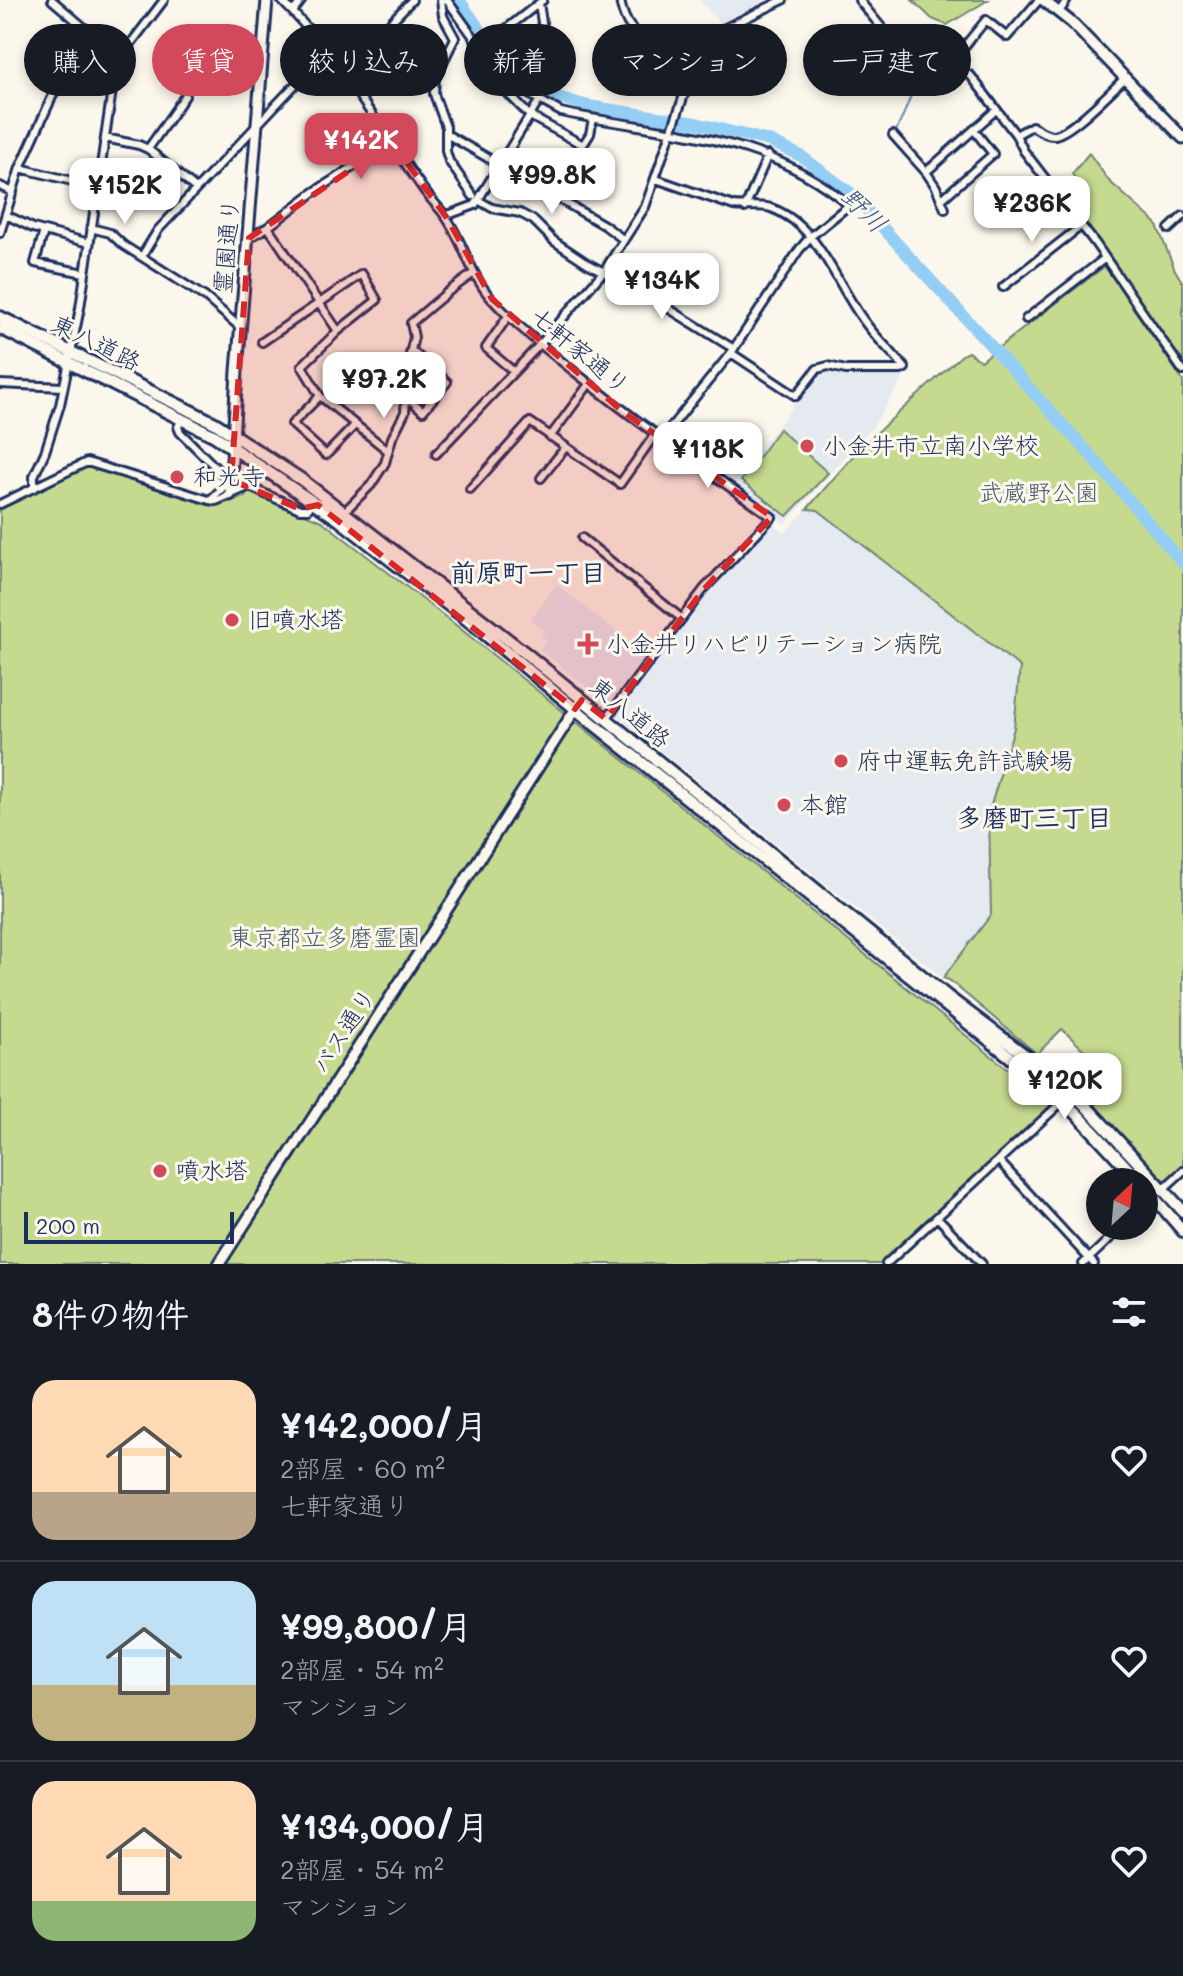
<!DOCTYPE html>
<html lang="ja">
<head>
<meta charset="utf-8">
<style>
	body { margin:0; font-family:Mali,"Klee One",sans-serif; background:#242831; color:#f1f3f6; height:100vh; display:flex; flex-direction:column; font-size:30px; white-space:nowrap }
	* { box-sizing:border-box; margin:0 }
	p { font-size:26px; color:#9ea1a6 }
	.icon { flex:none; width:44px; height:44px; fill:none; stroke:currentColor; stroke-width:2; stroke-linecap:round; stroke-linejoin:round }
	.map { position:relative; height:1264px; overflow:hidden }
	.sheet { display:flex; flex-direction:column; background:#171b24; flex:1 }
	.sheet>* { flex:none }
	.banner { position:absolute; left:24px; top:24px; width:1136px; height:72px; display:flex; gap:16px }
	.needle { width:52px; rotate:26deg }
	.buttons { position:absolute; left:1086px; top:1168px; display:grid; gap:16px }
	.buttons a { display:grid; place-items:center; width:72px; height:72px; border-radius:50%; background:#171b24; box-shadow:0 4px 12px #0003; font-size:40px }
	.scale { position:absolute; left:24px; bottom:20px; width:210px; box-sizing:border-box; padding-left:8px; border:4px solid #1b2f5e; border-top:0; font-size:22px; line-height:28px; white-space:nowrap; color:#1b2f5e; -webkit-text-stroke:6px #fbf7ec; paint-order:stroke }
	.price { position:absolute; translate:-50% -68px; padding:0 18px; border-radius:16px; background:#fff; color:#222; font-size:26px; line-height:52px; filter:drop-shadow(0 2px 4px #0008) }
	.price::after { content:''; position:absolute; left:50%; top:48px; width:24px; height:18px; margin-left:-12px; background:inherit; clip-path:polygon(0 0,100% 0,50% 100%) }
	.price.current { background:#d1495b; color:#fff }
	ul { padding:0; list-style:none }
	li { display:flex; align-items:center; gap:24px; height:200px; padding:0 32px }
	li+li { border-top:2px solid #363941 }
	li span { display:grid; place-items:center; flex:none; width:224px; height:160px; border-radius:24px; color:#555 }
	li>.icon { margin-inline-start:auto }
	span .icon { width:96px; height:96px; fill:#fffc; stroke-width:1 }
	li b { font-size:34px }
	h2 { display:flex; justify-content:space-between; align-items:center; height:96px; padding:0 32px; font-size:34px }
	.tag { padding:0 28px; border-radius:36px; background:#171b24; box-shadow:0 4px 12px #0003; font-size:28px; line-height:72px }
	.tag.current { background:#d1495b; color:#fff }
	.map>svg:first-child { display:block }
	.built { fill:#e5e9f0 }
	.green { fill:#c5da8f; stroke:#708476; stroke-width:2 }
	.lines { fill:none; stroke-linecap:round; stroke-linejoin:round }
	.stream { stroke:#648eb8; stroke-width:2 }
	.river { stroke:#94cef4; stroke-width:12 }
	.street-casing { stroke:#1b2f5e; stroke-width:12 }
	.secondary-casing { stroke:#1b2f5e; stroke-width:15 }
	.primary-casing { stroke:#1b2f5e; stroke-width:16 }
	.street { stroke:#fbf7ec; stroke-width:6 }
	.secondary { stroke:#fbf7ec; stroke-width:9 }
	.primary { stroke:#fbf7ec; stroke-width:10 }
	.marked { fill:#d62828; fill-opacity:0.2; stroke:#d62828; stroke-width:6; stroke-dasharray:16 10; stroke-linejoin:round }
	.poi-dot { fill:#d1495b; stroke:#fbf7ec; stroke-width:3 }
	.labels { text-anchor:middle; stroke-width:6; stroke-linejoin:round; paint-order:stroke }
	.street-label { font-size:24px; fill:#1b2f5e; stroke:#fbf7ec }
	.poi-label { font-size:24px; fill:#1b2f5e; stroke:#fbf7ec; text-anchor:start }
	.park-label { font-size:24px; fill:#465a6a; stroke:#fbf7ec }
	.water-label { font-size:26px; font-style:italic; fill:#395784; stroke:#fbf7ec }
	.neighbourhood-label { font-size:26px; font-weight:bold; fill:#1b2f5e; stroke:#fbf7ec }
</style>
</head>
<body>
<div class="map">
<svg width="1183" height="1264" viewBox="0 0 1183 1264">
	<rect width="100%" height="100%" fill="#fbf7ec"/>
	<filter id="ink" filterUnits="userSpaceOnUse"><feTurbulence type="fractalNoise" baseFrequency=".0125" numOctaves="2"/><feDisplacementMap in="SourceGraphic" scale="16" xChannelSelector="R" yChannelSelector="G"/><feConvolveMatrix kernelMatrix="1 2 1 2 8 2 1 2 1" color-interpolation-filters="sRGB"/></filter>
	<g filter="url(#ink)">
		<path class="built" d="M 699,0 L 768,0 L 720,23 Z
			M 819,370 L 905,375 L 874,425 L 785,524 L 730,482 L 786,416 Z
			M 807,509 L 835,512 L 1016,660 L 1024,677 L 1018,730 L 992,817 L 991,915 L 943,978 L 614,713 L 707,590 L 771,523 L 785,533 Z
			M 556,584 L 648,657 L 609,705 L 539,649 L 546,640 L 541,636 L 545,631 L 530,620 Z"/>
		<path class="green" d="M 912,0 L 988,0 L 947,25 L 932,19 Z
			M 1089,153 L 1109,181 L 1156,223 L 1175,270 L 1183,283 L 1183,367 L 1094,239 L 1075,205 L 1086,192 L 1072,174 Z
			M 1105,266 L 1183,381 L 1183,1168 L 1162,1186 L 1076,1093 L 1095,1072 L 1091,1057 L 1062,1029 L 1037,1054 L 949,980 L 943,978 L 991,915 L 989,812 L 1014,728 L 1020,667 L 818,510 L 807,509 L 861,447 L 962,355 L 968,352 L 981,361 Z
			M 779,429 L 828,473 L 787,516 L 741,481 Z
			M 85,466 L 215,506 L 245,497 L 249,491 L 322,521 L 457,626 L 1050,1103 L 1050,1110 L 882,1264 L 0,1264 L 0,508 Z"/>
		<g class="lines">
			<path class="stream" d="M 895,133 C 909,106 913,83 930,57"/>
			<path class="river" d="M 459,0 L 507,68 L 547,94 L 588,106 L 696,123 L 769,141 L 801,156 L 851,193 L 1086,450 L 1183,563"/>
			<g class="street-casing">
				<path id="street" d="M 52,0 L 87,30 L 116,63
					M 281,0 C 337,55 377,125 423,189 C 430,199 439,207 446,217 C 463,242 471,275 490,297 C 515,325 547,350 576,373 C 639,424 706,470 772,517 L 704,589 L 606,719
					M 441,0 L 443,16 L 455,38 L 435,78 L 434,94 L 446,127 L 446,151 L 449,161 L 473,196
					M 447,0 L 500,74 L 518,88 L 561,112 C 666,135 763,132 849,205 L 810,237 L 799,250 L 731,353 L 662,438
					M 620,0 C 627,45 661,47 698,58
					M 859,0 L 890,38 L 931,53 L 971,76 L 1016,135 L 1024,151 L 1095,243 L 1183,371
					M 539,3 L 550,75
					M 293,12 L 302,0
					M 1059,12 L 1067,0
					M 501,33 L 543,0
					M 490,63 L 484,69 L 530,116 L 583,145 L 590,134 L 593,119
					M 950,64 L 986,20 L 1007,37 L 1039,0
					M 341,74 L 412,0
					M 448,135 L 604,225 L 624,240
					M 893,135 L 926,172 L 996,110
					M 1016,135 L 1032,126 C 1039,130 1047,136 1055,135 C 1072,132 1110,92 1124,79
					M 105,138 L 139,145 L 148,149 L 196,189
					M 148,149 L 185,96
					M 20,168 L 96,187
					M 926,172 L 936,187 L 945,209
					M 656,179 L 734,206 C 746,208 760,204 771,208 C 819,225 836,284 864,321 C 876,338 892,352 905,368 L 901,370 L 846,370 L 828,366 L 817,369 L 796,396 L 731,353
					M 0,186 L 13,192
					M 942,199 L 993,154 L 974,130
					M 478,200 L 492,208 L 520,213 L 533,220 L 554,241 L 587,263 L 650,297 L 734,349
					M 745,208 L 768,155
					M 6,215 L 33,228 L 89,243
					M 445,216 L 475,205 L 539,101
					M 268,227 L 338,331 L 302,366 L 320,396 L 387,450
					M 91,228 L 110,233 L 123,245 L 205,297 L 241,328
					M 1169,229 L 1183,216
					M 44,231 L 35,263 L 84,273
					M 0,233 L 20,168 L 57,86 L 87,30
					M 249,238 L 268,227 L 314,192 L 392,142
					M 142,256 L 158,230 L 326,52
					M 1003,287 L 1081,226
					M 509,315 L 486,348 L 513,371
					M 1026,319 L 1104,259
					M 262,342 L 362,274 L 377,300 L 338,331
					M 411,350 L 406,372 L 406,396 L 423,411 L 447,382 L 411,350 L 414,337 L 411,323 L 449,291 L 474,273
					M 0,384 L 63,387
					M 320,396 L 292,424 L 326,455 L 355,425
					M 181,420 L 178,427 L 180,432 L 224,476 L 300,509 L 308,509 L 313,502
					M 550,437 L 589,384
					M 436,454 L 544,340 L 604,271 L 645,207 L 691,75 L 713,34 L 783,0
					M 541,478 L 565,448
					M 34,488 L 34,476 L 45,452 L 60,405 L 80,308 L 116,63 L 164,0
					M 470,489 L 530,422 L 620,484 L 656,433
					M 211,499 L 231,480
					M 0,504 L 87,462 L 209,500 L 216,501 L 248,487
					M 344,512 L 371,485 L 385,463 L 392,438 L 405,412 L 406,396
					M 582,538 L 681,618
					M 999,1161 L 1094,1264
					M 1162,1190 L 1183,1171
					M 1144,1206 L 1154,1197
					M 937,1217 L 982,1264
					M 886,1264 L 1063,1101
					M 1083,1264 L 1123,1226"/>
			</g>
			<g class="secondary-casing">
				<path id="secondary" d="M 1043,0 L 1072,23 L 1183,138
					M 230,495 L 237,371 L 267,0
					M 219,1264 L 578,705"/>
			</g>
			<g class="primary-casing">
				<path id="primary" d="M 0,317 L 215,423 L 302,480 L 524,652 L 948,997 L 1057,1079 L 1085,1105 L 1183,1211
					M 0,328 L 215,436 L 338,519 L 474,625 L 590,721 L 1049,1088 L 1077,1114 L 1140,1182
					M 1144,1186 L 1183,1231"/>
			</g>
			<use href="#street" class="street"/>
			<use href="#secondary" class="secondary"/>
			<use href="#primary" class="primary"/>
		</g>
	</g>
	<path class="marked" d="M 392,142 L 447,218 L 492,299 L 621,410 L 772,517 L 704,589 L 606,719 L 582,700 L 575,709 L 318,505 L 300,509 L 231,480 L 249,238 Z"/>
	<g class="poi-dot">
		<circle cx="807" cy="446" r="8"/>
		<circle cx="177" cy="477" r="8"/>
		<circle cx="232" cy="620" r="8"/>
		<path d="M584 632h8v8h8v8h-8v8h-8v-8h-8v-8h8z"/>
		<circle cx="841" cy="761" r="8"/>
		<circle cx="784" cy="805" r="8"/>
		<circle cx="160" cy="1171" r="8"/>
	</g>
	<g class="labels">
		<g class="street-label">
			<text transform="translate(227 246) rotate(-85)" y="8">霊園通り</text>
			<text transform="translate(96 343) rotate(26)" y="8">東八道路</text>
			<text transform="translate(580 351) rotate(40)" y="8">七軒家通り</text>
			<text transform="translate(630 713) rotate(39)" y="8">東八道路</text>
			<text transform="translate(344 1031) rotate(-57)" y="8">バス通り</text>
		</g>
		<g class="poi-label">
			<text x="823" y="454">小金井市立南小学校</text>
			<text x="193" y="485">和光寺</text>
			<text x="248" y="628">旧噴水塔</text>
			<text x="606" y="652">小金井リハビリテーション病院</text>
			<text x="857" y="769">府中運転免許試験場</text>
			<text x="800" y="813">本館</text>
			<text x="176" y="1179">噴水塔</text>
		</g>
		<g class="park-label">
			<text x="1039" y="501">武蔵野公園</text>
			<text x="325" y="946">東京都立多磨霊園</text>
		</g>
		<g class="water-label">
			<text transform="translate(864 210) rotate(45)" y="9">野川</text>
		</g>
		<g class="neighbourhood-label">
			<text x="528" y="582">前原町一丁目</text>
			<text x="1034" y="827">多磨町三丁目</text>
		</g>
	</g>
</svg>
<div class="buttons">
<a><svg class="needle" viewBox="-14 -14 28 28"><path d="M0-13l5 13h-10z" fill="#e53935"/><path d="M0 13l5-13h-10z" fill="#9ea1a6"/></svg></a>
</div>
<div class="scale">200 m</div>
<b class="price current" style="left:361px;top:181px">¥142K</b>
<b class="price" style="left:552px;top:216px">¥99.8K</b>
<b class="price" style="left:125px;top:226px">¥152K</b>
<b class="price" style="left:1032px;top:244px">¥236K</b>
<b class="price" style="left:662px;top:321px">¥134K</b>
<b class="price" style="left:384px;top:420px">¥97.2K</b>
<b class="price" style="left:708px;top:490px">¥118K</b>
<b class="price" style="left:1065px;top:1121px">¥120K</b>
<div class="banner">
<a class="tag">購入</a>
<a class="tag current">賃貸</a>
<a class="tag">絞り込み</a>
<a class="tag">新着</a>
<a class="tag">マンション</a>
<a class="tag">一戸建て</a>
</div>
</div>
<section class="sheet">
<h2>8件の物件<svg class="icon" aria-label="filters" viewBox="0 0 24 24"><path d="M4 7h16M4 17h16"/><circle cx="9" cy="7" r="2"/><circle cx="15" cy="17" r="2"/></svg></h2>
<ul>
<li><span style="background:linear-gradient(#ffd9b3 70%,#b9a48a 0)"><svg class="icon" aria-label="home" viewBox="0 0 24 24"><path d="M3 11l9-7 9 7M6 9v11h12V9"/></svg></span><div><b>¥142,000/月</b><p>2部屋 · 60 m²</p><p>七軒家通り</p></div><svg class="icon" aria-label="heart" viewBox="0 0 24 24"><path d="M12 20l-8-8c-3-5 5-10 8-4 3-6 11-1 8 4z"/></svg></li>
<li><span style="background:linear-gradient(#bfe0f5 65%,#c2b280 0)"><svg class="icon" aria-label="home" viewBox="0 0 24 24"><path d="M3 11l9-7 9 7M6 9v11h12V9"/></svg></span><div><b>¥99,800/月</b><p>2部屋 · 54 m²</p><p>マンション</p></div><svg class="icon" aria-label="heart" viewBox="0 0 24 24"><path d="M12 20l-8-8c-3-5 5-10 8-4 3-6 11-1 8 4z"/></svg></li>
<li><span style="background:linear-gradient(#ffd9b3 75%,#8fb573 0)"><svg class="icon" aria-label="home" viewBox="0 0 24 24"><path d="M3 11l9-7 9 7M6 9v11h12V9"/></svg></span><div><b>¥134,000/月</b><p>2部屋 · 54 m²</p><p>マンション</p></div><svg class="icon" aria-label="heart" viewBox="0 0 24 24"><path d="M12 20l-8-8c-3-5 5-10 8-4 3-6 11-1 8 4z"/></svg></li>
</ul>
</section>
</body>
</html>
